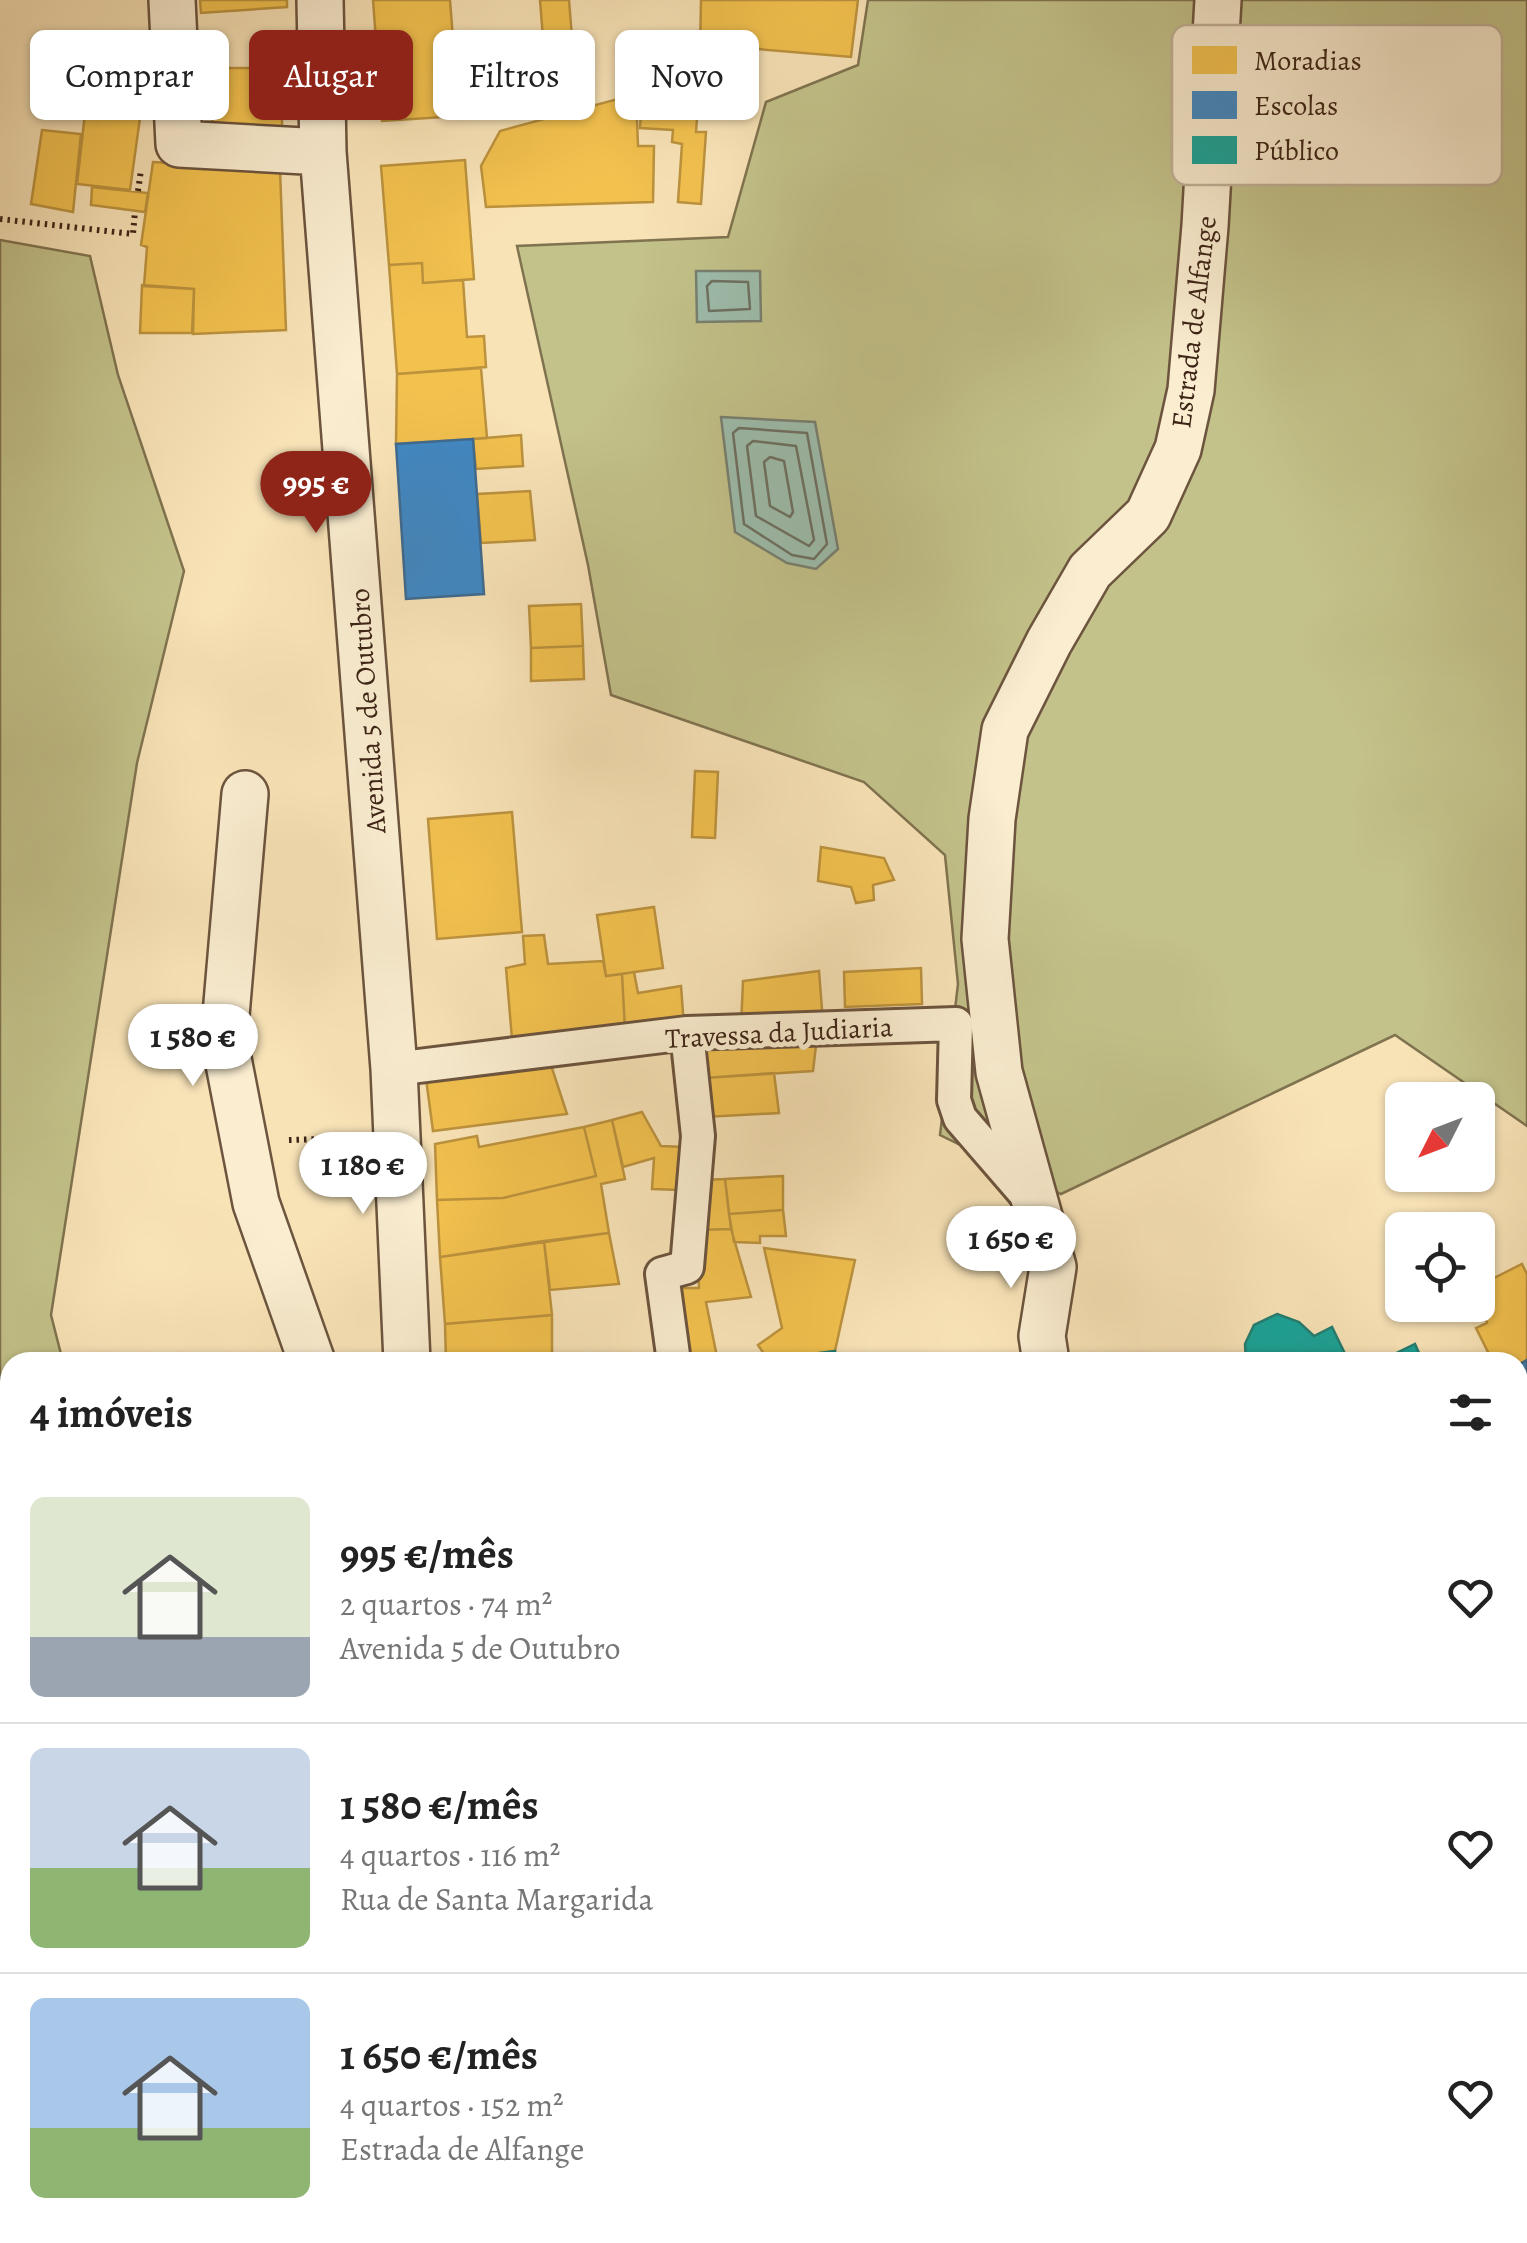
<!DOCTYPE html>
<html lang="pt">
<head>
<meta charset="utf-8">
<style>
	body { margin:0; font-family:Alegreya,serif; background:#f2f2f2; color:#222; height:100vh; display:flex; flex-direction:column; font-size:38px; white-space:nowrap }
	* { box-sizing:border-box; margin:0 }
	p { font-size:32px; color:#767676 }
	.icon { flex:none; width:55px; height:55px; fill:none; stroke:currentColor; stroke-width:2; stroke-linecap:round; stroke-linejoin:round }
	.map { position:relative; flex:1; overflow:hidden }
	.side { position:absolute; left:0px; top:1352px; width:1528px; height:892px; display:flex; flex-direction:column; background:#fff; border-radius:30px 30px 0 0; box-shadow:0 2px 8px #0004 }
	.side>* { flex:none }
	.hud { position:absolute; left:30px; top:30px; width:1000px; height:90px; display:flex; gap:20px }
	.needle { width:65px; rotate:228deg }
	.controls { position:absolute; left:1385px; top:1082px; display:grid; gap:20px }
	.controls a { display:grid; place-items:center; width:110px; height:110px; border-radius:15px; background:#fff; box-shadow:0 2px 8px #0004; font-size:50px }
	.price { position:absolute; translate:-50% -85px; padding:0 22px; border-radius:35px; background:#fff; color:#222; font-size:32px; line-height:65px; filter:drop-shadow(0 2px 5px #0008) }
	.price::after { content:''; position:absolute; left:50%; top:60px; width:30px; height:22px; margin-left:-15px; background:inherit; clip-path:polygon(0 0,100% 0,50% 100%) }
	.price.current { background:#8f2418; color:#fff }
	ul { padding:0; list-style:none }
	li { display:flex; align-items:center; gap:30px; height:250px; padding:0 30px }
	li+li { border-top:2px solid #e0e0e0 }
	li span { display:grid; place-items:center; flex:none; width:280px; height:200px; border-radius:15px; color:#555 }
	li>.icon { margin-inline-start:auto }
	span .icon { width:120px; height:120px; fill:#fffc; stroke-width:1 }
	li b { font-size:42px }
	h2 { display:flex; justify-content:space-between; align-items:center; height:120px; padding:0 30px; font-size:42px }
	.pill { padding:0 35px; border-radius:15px; background:#fff; box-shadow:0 2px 8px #0004; font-size:35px; line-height:90px }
	.pill.current { background:#8f2418; color:#fff }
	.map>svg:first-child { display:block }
	.green { fill:#c3c28a; stroke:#807350; stroke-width:2.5 }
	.water { fill:#9dbeae; stroke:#778071; stroke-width:2.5 }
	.homes { fill:#f2c14e; stroke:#bc923d; stroke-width:2.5 }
	.schools { fill:#3f88c5; stroke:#3e6a90; stroke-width:2.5 }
	.public { fill:#17a398; stroke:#227d71; stroke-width:2.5 }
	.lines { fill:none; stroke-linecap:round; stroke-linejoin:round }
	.shore { stroke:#6d7162; stroke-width:2.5 }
	.pedestrian-casing { stroke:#6c543e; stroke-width:38 }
	.minor-casing { stroke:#6c543e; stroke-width:50 }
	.path { stroke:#3d2416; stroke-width:6; stroke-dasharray:2.5 5; stroke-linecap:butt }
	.pedestrian { stroke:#faedd0; stroke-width:32 }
	.minor { stroke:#faedd0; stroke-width:45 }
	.labels { text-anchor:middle; stroke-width:10; stroke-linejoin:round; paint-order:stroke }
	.street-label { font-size:28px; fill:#3d2416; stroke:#faedd0 }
	.key { fill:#faedd0; stroke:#c1b198; stroke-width:2.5 }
	.key-label { font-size:28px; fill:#3d2416 }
</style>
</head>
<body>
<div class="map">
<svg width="1527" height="2243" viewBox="0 0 1527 2243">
	<rect width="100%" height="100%" fill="#f8e3b7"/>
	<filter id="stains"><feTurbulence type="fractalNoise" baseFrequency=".002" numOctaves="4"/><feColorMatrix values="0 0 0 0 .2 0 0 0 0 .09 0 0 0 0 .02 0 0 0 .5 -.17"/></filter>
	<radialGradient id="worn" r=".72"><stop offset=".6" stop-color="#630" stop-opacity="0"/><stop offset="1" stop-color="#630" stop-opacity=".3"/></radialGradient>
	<path class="green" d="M 868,0 L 1527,0 L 1527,1126 L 1395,1035 L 1061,1194 L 940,1135 L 958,984 L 945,855 L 864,782 L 611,695 L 588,565 L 517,246 L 728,237 L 766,102 L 858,65 Z
		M 0,240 L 90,256 L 118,375 L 184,571 L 137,763 L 51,1315 L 63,1362 L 10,1362 L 10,2235 L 339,2235 L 340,2243 L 0,2243 Z"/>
	<path class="water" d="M 696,271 L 760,271 L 761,321 L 697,322 Z
		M 721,417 L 815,422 L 838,549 L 816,569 L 787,563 L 735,532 Z"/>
	<path class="homes" d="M 200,0 L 287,0 L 287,7 L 201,13 Z
		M 373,0 L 450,0 L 459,116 L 382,121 Z
		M 540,0 L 569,0 L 574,62 L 545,63 Z
		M 701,0 L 858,0 L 851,57 L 734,47 L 732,102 L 699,101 Z
		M 544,58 L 545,63 L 574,62 L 574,72 L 496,101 L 490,81 Z
		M 213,68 L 257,68 L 257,91 L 282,91 L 282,136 L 212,136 Z
		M 89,78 L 145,82 L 130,190 L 77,184 Z
		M 642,92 L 682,95 L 682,104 L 698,106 L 696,132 L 706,132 L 701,204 L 678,202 L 682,144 L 672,142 L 673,130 L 640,128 Z
		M 636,94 L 638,146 L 654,146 L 653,202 L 486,207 L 481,166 L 500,131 Z
		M 42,130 L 81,134 L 73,212 L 31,204 Z
		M 465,160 L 474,279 L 423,283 L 422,263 L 389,265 L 381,166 Z
		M 153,162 L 280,170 L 286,330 L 193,334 L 194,289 L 144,286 L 147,247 L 141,245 Z
		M 92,187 L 148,193 L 145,212 L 91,205 Z
		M 422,263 L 423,283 L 463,280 L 467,337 L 484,336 L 486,367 L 397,374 L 389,265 Z
		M 142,285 L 194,289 L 192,333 L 140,333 Z
		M 481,368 L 487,438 L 396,444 L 397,374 Z
		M 521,435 L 523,466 L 476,469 L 473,439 Z
		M 530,491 L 535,540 L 481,543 L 477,494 Z
		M 581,604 L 583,646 L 531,648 L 529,606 Z
		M 583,646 L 584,679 L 531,681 L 531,648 Z
		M 695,771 L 718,772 L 715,838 L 692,837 Z
		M 512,812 L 522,932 L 437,939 L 428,819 Z
		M 821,847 L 884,858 L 894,880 L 873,885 L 874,900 L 856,903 L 851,887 L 818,881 Z
		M 654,907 L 663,968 L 606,976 L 597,915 Z
		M 544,935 L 548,964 L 603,961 L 606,976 L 622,974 L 625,1029 L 512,1039 L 506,968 L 525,964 L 523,936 Z
		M 921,968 L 922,1004 L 845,1007 L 844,972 Z
		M 819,971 L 823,1022 L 741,1026 L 743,981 Z
		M 634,972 L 638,993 L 681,986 L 684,1026 L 625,1029 L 622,974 Z
		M 817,1037 L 813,1071 L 705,1078 L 699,1038 Z
		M 549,1059 L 567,1114 L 433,1131 L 425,1071 Z
		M 774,1073 L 779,1113 L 705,1117 L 705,1078 Z
		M 642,1112 L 661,1146 L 685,1147 L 680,1190 L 652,1189 L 654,1158 L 623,1167 L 612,1120 Z
		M 612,1120 L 625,1179 L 601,1184 L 609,1233 L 440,1257 L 437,1200 L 503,1198 L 596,1176 L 584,1127 Z
		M 584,1127 L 596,1176 L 503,1198 L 437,1200 L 435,1144 L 477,1136 L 479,1147 Z
		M 783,1176 L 783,1210 L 729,1214 L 725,1179 Z
		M 725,1179 L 731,1229 L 697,1230 L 700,1180 Z
		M 783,1210 L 786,1236 L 760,1236 L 760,1243 L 734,1242 L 729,1214 Z
		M 731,1229 L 751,1297 L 706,1302 L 718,1362 L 680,1362 L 671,1288 L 699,1288 L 697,1230 Z
		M 609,1233 L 619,1284 L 550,1290 L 544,1241 Z
		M 544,1241 L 552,1315 L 445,1324 L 440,1257 Z
		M 764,1248 L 855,1260 L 835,1351 L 768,1360 L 758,1345 L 782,1328 Z
		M 1522,1264 L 1527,1274 L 1527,1360 L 1518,1365 L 1493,1362 L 1476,1328 L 1487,1323 L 1478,1303 L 1478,1286 Z
		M 552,1315 L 552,1362 L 446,1362 L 445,1324 Z
		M 1524,1774 L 1527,1775 L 1527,1821 L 1518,1817 Z
		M 1527,1990 L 1527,2041 L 1518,2038 Z
		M 1518,2038 L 1527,2041 L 1527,2085 L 1518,2083 Z
		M 373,2235 L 455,2235 L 456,2243 L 373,2243 Z
		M 545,2235 L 679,2235 L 672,2243 L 538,2243 Z"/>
	<path class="schools" d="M 473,439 L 484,594 L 406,599 L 396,444 Z
		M 1527,1360 L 1527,1461 L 1518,1466 L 1518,1365 Z
		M 1527,1538 L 1527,1647 L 1518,1652 L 1518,1543 Z"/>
	<path class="public" d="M 1277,1314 L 1299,1322 L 1314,1336 L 1332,1327 L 1349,1362 L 1246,1362 L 1245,1344 L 1254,1325 Z
		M 1415,1344 L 1423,1362 L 1378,1362 Z
		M 835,1351 L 838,1362 L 748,1362 L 768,1360 Z
		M 1518,2182 L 1527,2186 L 1527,2243 L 1373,2243 L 1368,2235 L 1518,2235 Z"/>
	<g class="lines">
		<path class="shore" d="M 712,281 L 748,282 L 750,309 L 709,311 L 707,286 Z
			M 739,428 L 807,433 L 827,544 L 814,559 L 792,555 L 744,524 L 733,433 Z
			M 753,441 L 796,446 L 814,540 L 809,546 L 756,516 L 747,446 Z
			M 770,457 L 784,461 L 793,512 L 790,517 L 770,506 L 764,462 Z"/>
		<g class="pedestrian-casing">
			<path id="pedestrian" d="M 394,1069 L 687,1033 L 956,1024 L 954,1100 L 960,1118 L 1030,1199
				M 674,1362 L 662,1274 L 687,1267 L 698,1136 L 687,1033
				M 1518,1754 L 1527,1757"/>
		</g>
		<g class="minor-casing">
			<path id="minor" d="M 172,0 L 179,144 L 323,152
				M 320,0 L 323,152 L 394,1069 L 407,1362
				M 245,794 L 224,1038 L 256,1203 L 312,1362
				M 1046,1362 L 1042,1336 L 1053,1267 L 999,1072 L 985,939 L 992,819 L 1005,730 L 1049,642 L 1090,571 L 1148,515 L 1178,449 L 1191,390 L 1205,226 L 1218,0
				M 1518,1697 L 1527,1694
				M 1518,2146 L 1527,2149
				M 1208,2235 L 1213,2243
				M 716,2243 L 723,2235"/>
		</g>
		<path class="path" d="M 138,191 L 141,170
			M 0,219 L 133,234 L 135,211
			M 289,1140 L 351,1138"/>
		<use href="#pedestrian" class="pedestrian"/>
		<use href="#minor" class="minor"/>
	</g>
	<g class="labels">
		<g class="street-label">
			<text transform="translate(1193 322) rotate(-83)" y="10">Estrada de Alfange</text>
			<text transform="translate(367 711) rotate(-94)" y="10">Avenida 5 de Outubro</text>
			<text transform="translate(779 1032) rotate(-3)" y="10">Travessa da Judiaria</text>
		</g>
	</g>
	<rect x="1172" y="25" width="330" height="160" rx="15" class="key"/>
	<rect x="1192" y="46" width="45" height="28" fill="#f2c14e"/>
	<rect x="1192" y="91" width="45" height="28" fill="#3f88c5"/>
	<rect x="1192" y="136" width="45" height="28" fill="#17a398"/>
	<g class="key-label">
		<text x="1254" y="70">Moradias</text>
		<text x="1254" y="115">Escolas</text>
		<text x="1254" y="160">Público</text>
	</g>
	<rect width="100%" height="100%" filter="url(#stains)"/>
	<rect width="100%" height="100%" fill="url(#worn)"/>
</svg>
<div class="controls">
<a><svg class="needle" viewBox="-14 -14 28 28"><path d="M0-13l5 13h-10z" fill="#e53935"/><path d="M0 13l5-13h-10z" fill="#767676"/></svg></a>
<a><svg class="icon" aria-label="locate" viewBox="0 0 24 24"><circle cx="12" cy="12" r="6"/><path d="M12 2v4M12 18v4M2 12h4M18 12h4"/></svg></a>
</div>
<b class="price current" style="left:316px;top:536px">995 €</b>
<b class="price" style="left:193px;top:1089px">1 580 €</b>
<b class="price" style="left:363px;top:1217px">1 180 €</b>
<b class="price" style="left:1011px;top:1291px">1 650 €</b>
<div class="hud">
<a class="pill">Comprar</a>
<a class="pill current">Alugar</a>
<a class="pill">Filtros</a>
<a class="pill">Novo</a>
</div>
<section class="side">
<h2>4 imóveis<svg class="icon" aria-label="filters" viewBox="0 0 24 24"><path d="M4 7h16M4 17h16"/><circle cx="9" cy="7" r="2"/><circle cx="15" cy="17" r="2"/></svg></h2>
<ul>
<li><span style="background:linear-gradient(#dfe7d0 70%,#9aa5b1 0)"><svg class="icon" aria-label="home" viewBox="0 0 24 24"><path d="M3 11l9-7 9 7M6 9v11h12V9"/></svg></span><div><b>995 €/mês</b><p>2 quartos · 74 m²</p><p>Avenida 5 de Outubro</p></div><svg class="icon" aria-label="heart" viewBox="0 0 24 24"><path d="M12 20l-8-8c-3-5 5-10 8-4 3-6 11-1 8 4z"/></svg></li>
<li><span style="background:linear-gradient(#c9d6e8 60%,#8fb573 0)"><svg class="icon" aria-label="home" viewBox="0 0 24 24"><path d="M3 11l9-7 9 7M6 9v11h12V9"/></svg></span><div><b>1 580 €/mês</b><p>4 quartos · 116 m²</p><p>Rua de Santa Margarida</p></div><svg class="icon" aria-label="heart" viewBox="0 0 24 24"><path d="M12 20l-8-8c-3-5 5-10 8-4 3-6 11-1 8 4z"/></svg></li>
<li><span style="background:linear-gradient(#a9c7e8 65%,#8fb573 0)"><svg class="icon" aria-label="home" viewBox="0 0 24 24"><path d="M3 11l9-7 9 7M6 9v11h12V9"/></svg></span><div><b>1 650 €/mês</b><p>4 quartos · 152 m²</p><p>Estrada de Alfange</p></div><svg class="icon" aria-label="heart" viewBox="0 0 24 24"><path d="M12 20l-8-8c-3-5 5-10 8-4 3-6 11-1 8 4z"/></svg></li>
</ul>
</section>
</div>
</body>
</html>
